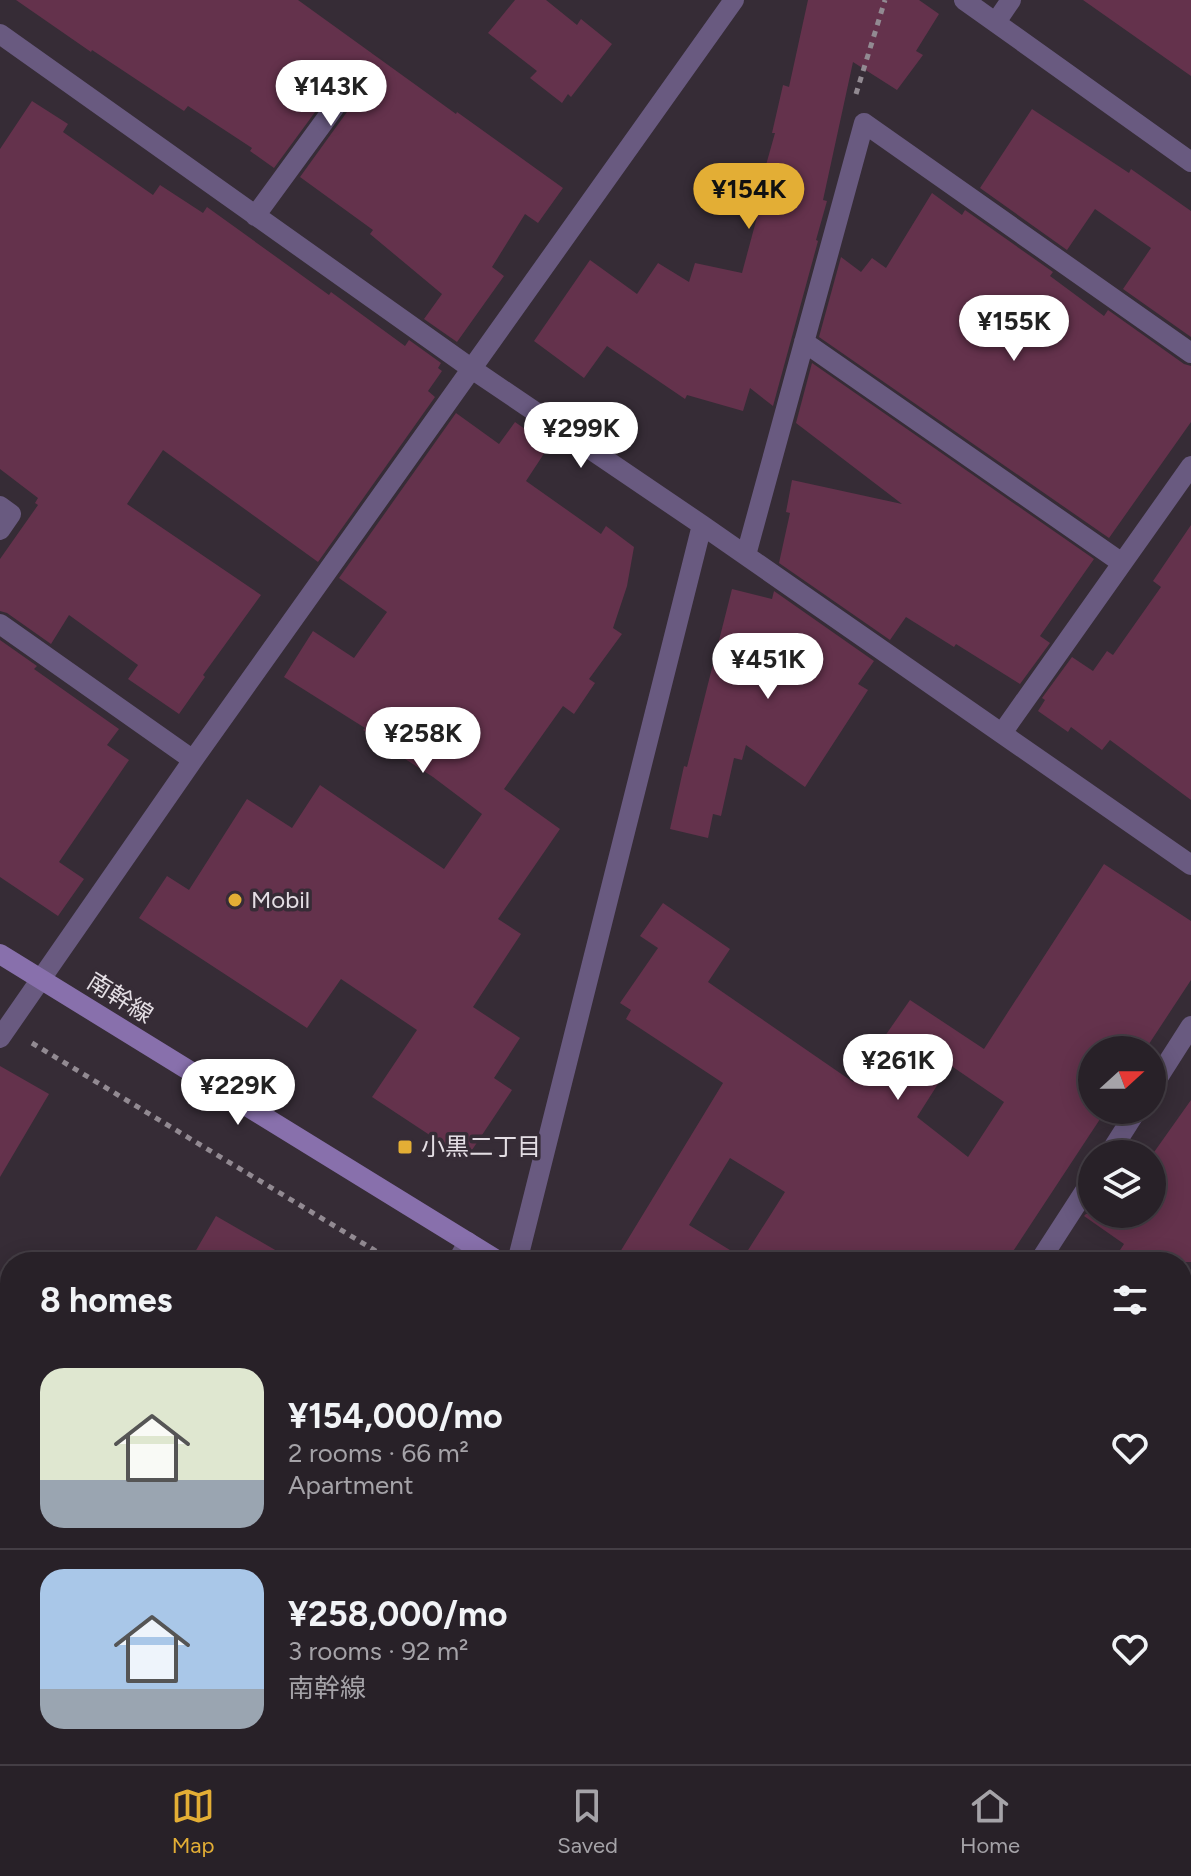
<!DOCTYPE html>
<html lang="en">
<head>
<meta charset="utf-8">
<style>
	body { margin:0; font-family:Figtree,"Noto Sans JP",sans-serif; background:#302930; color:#f1f3f6; height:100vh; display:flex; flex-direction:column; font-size:30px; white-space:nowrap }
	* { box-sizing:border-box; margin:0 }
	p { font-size:26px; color:#a5a3a8 }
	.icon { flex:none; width:44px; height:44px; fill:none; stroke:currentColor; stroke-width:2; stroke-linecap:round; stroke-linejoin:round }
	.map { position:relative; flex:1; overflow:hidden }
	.details { position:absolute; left:0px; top:1252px; width:1192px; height:512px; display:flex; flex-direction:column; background:#282128; border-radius:32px 32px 0 0; box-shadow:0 4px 20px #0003,0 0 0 2px #443e45 }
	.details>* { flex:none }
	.needle { width:52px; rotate:69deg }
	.tools { position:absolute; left:1078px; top:1036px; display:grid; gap:16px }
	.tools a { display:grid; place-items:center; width:88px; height:88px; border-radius:50%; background:#282128; box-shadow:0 4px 20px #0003,0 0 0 2px #443e45; font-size:40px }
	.price { position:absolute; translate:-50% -68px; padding:0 18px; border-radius:28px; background:#fff; color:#222; font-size:26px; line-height:52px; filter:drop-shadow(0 2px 4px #0008) }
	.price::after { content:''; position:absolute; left:50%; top:48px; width:24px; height:18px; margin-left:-12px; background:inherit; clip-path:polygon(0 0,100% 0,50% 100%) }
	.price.selected { background:#e3ae35; color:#111 }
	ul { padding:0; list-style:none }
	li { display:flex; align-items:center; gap:24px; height:200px; padding:0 40px }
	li+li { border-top:2px solid #443e45 }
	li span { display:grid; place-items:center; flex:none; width:224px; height:160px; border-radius:24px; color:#555 }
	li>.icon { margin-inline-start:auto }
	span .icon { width:96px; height:96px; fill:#fffc; stroke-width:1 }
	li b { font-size:34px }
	h2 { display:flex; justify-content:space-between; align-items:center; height:96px; padding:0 40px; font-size:34px }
	.tabs { display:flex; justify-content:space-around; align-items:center; height:112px; border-top:2px solid #443e45; background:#282128; font-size:22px; color:#a5a3a8 }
	.tabs a { display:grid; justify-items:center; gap:4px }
	.tabs .selected { color:#e3ae35 }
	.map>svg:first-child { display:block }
	.building { fill:#64324c; fill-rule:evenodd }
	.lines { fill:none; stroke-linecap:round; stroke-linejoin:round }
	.path { stroke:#928a92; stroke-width:5; stroke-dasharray:6 6; stroke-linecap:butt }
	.street { stroke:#695a80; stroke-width:20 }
	.secondary { stroke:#8870ac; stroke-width:20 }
	.poi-dot { fill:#e3ae35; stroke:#362c36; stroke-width:3 }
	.labels { text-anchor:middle; stroke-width:7; stroke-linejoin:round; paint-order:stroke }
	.poi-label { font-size:24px; fill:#e4dee4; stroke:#362c36; text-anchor:start }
	.street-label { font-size:24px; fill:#e4dee4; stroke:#362c36 }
</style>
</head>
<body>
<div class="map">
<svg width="1191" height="1764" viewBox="0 0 1191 1764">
	<rect width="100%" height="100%" fill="#362c36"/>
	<path class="building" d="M 16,0 L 298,0 L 456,114 L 457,112 L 563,188 L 538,223 L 525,214 L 492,267 L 504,276 L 457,342 L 424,319 L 442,294 L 370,234 L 373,230 L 300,177 L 352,105 L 355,98 L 350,87 L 343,84 L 336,86 L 332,89 L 274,168 L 250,151 L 252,148 L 188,106 L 184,111 L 92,50 L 91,52 Z
		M 515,0 L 546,0 L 577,25 L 581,19 L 612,44 L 571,97 L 568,94 L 562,103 L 530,78 L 537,71 L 488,33 Z
		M 808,0 L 919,0 L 939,14 L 916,51 L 923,55 L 897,90 L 853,62 L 823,200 L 827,201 L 816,240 L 818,241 L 773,406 L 750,388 L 743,411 L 687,395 L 685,399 L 607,346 L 584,378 L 534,341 L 590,260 L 637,294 L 658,263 L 689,282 L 695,263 L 742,273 L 760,206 L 755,204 L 775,133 L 772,133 L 783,85 L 789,87 Z
		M 1083,0 L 1191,0 L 1191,76 Z
		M 32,101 L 68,124 L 63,132 L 153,195 L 160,185 L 203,213 L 207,207 L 329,295 L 331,292 L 405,346 L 409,340 L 441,363 L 438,368 L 442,371 L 428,391 L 435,397 L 318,562 L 163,450 L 127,504 L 261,595 L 203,675 L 205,677 L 179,714 L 128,679 L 138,665 L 69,615 L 51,644 L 7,613 L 0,611 L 0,559 L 38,505 L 35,503 L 38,498 L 0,469 L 0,149 Z
		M 1032,109 L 1129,173 L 1131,169 L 1191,211 L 1191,337 L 1123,289 L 1151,248 L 1095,209 L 1067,250 L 980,188 Z
		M 932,193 L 962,215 L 965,210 L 1053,272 L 1050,276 L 1104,316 L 1108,310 L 1184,364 L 1191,366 L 1191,422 L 1109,538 L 819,337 L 841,257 L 861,272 L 872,258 L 886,268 Z
		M 812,363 L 1094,559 L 1040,636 L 1050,643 L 1020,684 L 956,644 L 954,647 L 906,617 L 890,640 L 779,563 L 790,513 L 786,512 L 792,480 L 902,504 L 796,423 Z
		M 456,413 L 499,444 L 515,422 L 549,446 L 526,481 L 601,534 L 606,526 L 634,547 L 627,586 L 613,628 L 622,634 L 589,679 L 595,683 L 574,714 L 563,706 L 504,789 L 560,829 L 498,919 L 521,934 L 473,1007 L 520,1038 L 494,1078 L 512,1090 L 466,1159 L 372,1097 L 417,1030 L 341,979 L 307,1028 L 139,918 L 167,876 L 189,890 L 247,799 L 292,828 L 320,785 L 444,869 L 482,814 L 433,777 L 399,755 L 400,754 L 363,730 L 365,728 L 284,677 L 313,631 L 354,658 L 387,612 L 339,578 Z
		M 1191,525 L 1191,800 L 1110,740 L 1102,750 L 1071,727 L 1068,732 L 1038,711 L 1045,700 L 1042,698 L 1072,657 L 1093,671 L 1107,651 L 1113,655 L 1161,587 L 1153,581 Z
		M 732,589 L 772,599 L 774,591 L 874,661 L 858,684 L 868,690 L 805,787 L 746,745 L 742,760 L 734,758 L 721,816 L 713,814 L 708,838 L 670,829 L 684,766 L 687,767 Z
		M 0,640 L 37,666 L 34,669 L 119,729 L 107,745 L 129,760 L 59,862 L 84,879 L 58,916 L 0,877 Z
		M 1104,864 L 1191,921 L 1191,980 L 1145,1050 L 1092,1050 L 1092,1110 L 1106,1110 L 1006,1262 L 614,1262 L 723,1083 L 626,1019 L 631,1010 L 620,1003 L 658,948 L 640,936 L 663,903 L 730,949 L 708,982 L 853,1082 L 910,1000 L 984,1049 ZM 950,1065 L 1004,1102 L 968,1157 L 917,1117 ZM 730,1158 L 785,1192 L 743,1258 L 689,1225 Z
		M 0,1066 L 49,1094 L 0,1177 Z
		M 1191,1100 L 1191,1262 L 1112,1262 L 1124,1244 L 1084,1216 L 1086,1214 L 1152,1214 L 1152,1155 Z
		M 216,1216 L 296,1262 L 213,1262 L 195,1252 Z"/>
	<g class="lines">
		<path class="path" d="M 856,94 L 885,0
			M 32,1043 L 394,1262
			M 1182,1746 L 1191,1751"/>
		<path class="street" d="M 964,0 L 1191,162
			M 996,22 L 1011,0
			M 0,34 L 472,369 L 702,525 L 1191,865
			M 255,216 L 342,97
			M 804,342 L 1122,563
			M 0,506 L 11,514 L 0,530
			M 746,555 L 864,123 L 1191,353
			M 0,624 L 193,760
			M 1002,733 L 1191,466
			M 0,1038 L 193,760 L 734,0
			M 1152,1087 L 1191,1026
			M 1109,1154 L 1137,1110
			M 457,1262 L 468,1242
			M 517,1262 L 702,525
			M 1039,1262 L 1092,1180
			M 1182,1663 L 1191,1645
			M 145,1764 L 151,1754
			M 720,1764 L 727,1754"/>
		<path class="secondary" d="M 0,954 L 500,1262
			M 1182,1685 L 1191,1691"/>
	</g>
	<g class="poi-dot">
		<circle cx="235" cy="900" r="8"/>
		<rect x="397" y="1139" width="16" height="16" rx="4"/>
	</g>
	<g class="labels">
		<g class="poi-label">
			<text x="251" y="908">Mobil</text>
			<text x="421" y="1155">小黒二丁目</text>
		</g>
		<g class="street-label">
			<text transform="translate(120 998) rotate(32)" y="8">南幹線</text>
		</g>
	</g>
</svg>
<div class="tools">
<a><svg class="needle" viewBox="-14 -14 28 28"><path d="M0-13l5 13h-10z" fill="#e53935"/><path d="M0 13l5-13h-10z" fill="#a5a3a8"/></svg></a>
<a><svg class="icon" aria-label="layers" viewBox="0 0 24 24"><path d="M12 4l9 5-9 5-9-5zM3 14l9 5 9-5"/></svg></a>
</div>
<b class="price" style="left:331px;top:128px">¥143K</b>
<b class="price selected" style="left:749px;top:231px">¥154K</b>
<b class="price" style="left:1014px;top:363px">¥155K</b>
<b class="price" style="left:581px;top:470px">¥299K</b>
<b class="price" style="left:768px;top:701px">¥451K</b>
<b class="price" style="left:423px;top:775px">¥258K</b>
<b class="price" style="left:898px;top:1102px">¥261K</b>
<b class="price" style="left:238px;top:1127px">¥229K</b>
<section class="details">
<h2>8 homes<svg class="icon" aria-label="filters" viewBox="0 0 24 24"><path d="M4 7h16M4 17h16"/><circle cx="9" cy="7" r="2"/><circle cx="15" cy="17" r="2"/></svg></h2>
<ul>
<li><span style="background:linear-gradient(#dfe7d0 70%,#9aa5b1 0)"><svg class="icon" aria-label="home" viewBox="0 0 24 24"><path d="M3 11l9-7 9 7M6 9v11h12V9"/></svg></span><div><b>¥154,000/mo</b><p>2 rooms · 66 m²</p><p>Apartment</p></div><svg class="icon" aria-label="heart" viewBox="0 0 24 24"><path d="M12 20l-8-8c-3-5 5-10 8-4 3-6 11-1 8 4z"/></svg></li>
<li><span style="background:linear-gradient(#a9c7e8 75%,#9aa5b1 0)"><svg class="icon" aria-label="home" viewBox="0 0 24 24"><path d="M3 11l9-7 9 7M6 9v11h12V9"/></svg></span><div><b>¥258,000/mo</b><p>3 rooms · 92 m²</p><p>南幹線</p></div><svg class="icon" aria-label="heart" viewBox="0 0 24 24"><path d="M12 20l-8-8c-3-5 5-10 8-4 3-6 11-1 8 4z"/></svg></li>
</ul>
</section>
</div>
<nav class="tabs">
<a class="selected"><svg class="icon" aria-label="map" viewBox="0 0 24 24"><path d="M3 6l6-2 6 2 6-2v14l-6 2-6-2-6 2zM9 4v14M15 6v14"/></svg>Map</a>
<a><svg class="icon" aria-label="saved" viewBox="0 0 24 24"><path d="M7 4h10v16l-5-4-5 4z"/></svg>Saved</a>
<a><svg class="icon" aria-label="home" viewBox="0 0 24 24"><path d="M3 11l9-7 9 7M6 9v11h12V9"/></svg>Home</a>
</nav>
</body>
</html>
